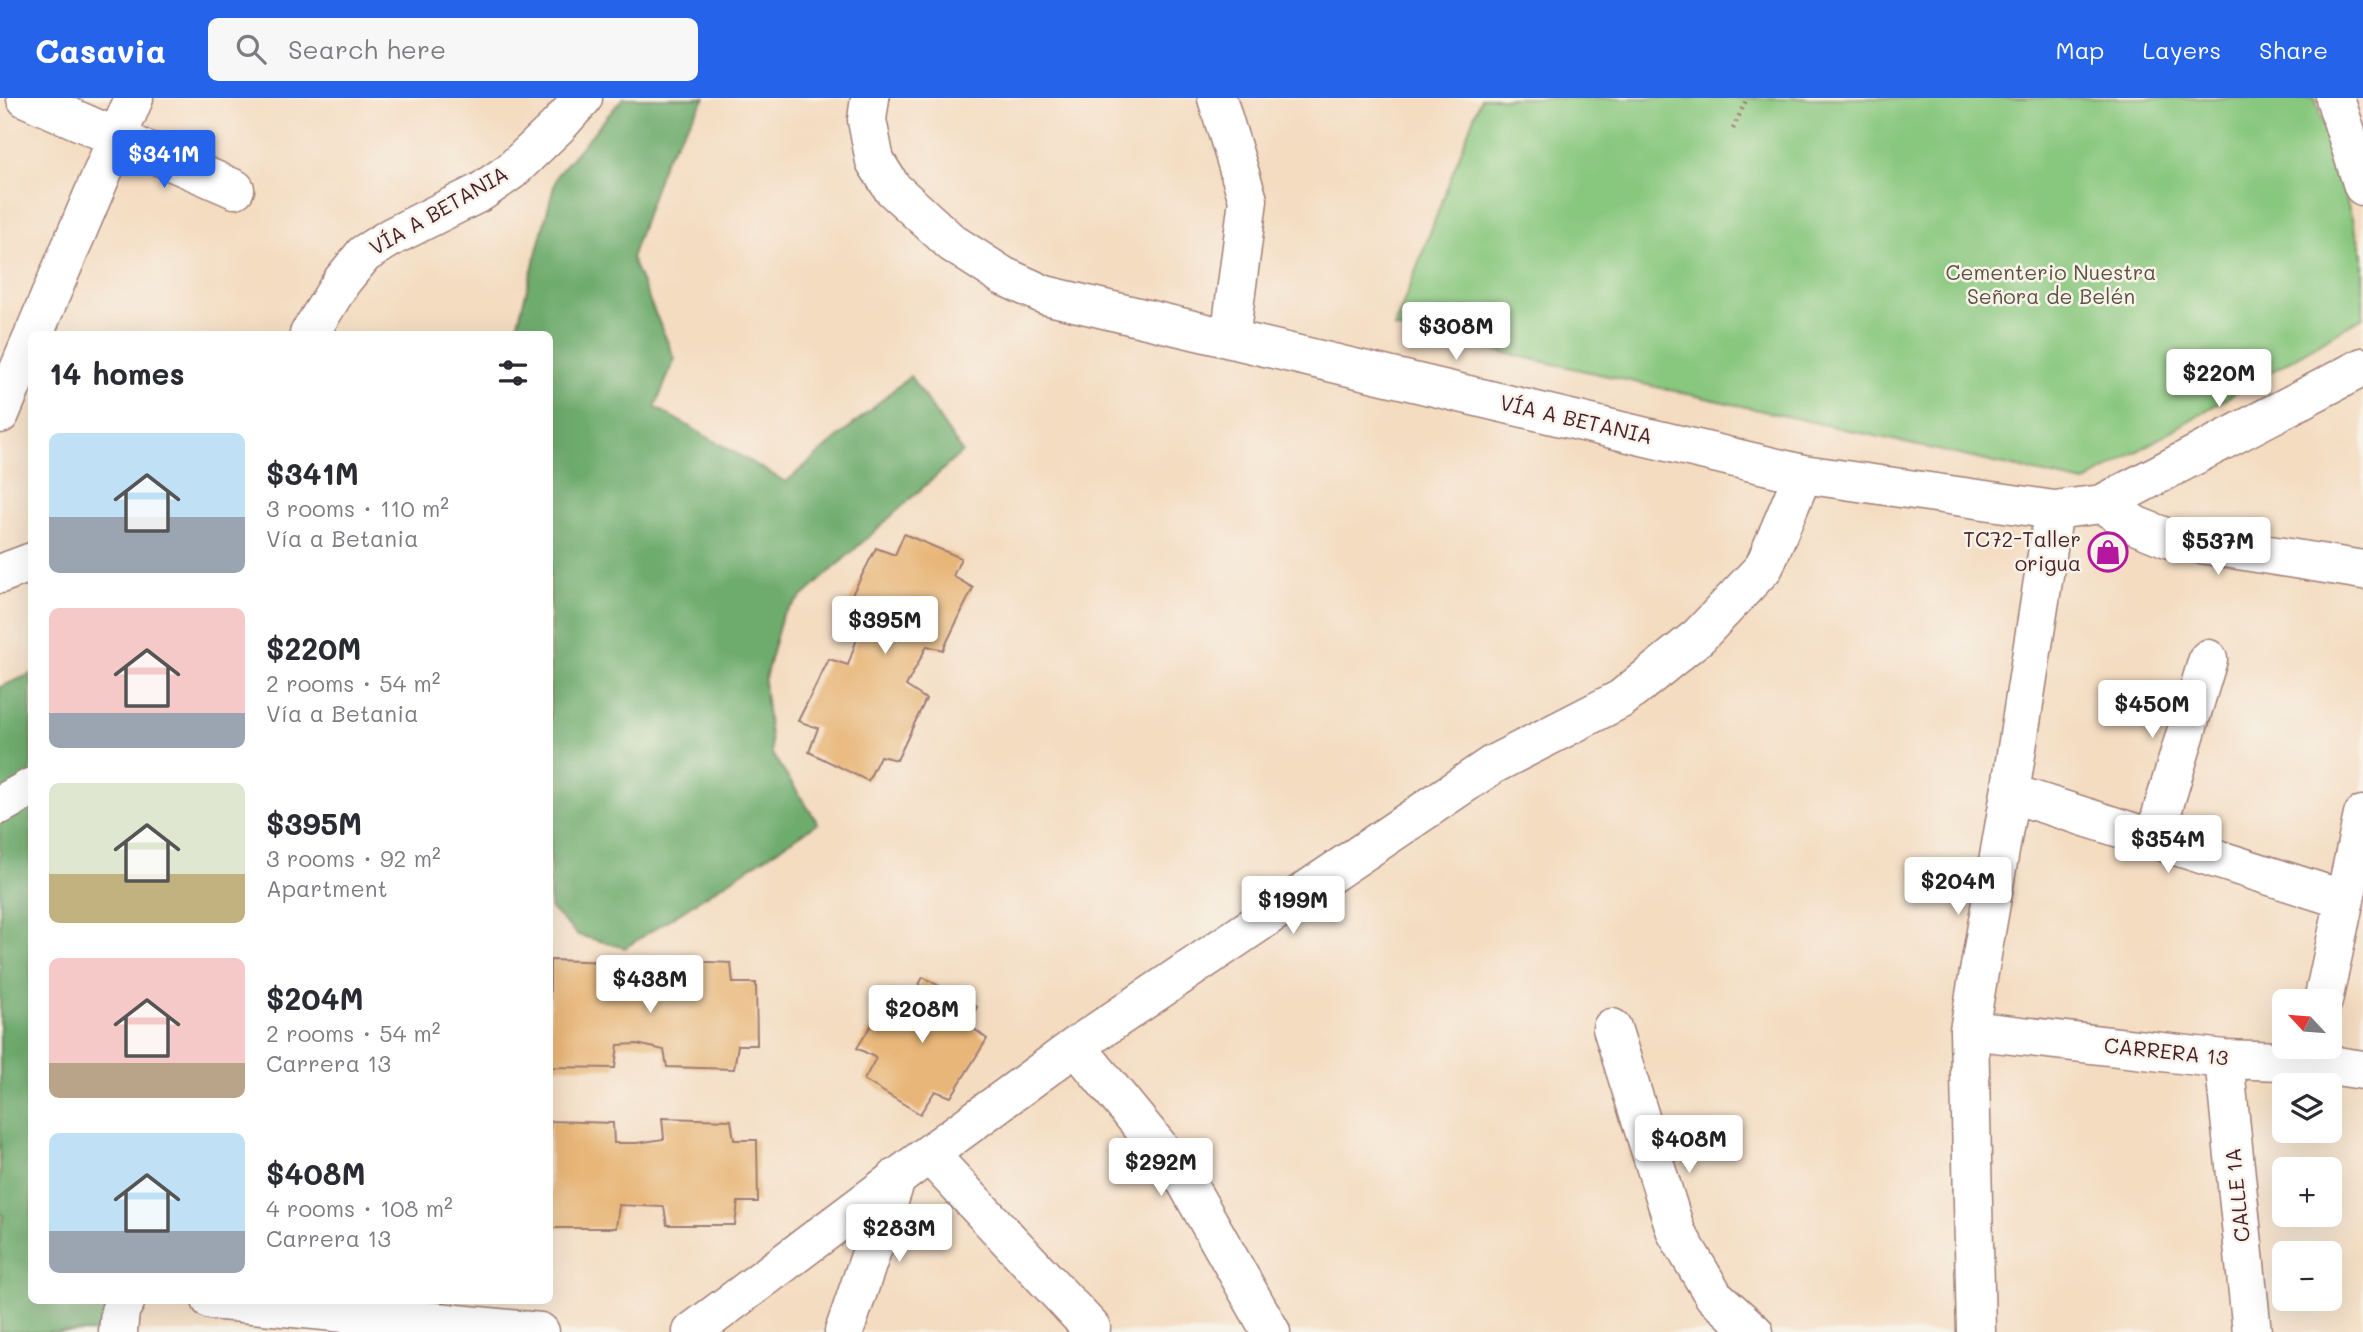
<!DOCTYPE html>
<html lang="en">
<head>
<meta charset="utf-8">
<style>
	body { margin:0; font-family:Mali,sans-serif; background:#f7f7f7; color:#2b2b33; height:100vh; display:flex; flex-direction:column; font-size:26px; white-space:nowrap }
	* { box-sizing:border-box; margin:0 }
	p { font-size:23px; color:#7c7c81 }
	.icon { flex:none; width:38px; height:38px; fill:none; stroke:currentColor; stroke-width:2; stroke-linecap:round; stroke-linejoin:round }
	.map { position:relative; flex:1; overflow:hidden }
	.drawer { position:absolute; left:28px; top:233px; width:525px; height:973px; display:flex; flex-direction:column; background:#fff; border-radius:10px; box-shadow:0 7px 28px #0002 }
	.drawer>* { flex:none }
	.needle { width:46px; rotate:296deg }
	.buttons { position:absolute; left:2272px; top:891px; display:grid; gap:14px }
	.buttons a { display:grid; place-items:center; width:70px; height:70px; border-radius:10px; background:#fff; box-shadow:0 7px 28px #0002; font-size:35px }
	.price { position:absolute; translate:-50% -60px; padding:0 16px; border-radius:7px; background:#fff; color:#222; font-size:23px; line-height:46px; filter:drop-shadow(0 2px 4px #0008) }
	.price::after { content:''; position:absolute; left:50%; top:42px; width:21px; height:16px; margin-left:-10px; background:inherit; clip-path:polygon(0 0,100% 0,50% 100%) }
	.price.current { background:#2563eb; color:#fff }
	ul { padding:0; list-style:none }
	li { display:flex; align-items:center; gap:21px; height:175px; padding:0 21px }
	li span { display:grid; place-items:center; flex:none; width:196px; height:140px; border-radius:10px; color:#555 }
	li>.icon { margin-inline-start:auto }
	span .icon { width:84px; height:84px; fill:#fffc; stroke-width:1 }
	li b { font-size:30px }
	h2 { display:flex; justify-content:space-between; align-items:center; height:84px; padding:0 21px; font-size:30px }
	header { display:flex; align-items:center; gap:42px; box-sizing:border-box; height:98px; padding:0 35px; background:#2563eb; color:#fff }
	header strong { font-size:33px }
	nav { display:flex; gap:38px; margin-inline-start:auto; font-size:24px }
	.search { width:490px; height:63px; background:#f7f7f7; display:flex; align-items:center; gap:18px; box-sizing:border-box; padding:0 24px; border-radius:10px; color:#7c7c81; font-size:26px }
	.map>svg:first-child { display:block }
	.green { fill:#88c77e; stroke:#697354; stroke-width:2 }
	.forest { fill:#6eac6d; stroke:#5c664c; stroke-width:2 }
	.building { fill:#e8b678 }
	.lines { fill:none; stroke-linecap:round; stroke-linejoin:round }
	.minor-casing { stroke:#9f7e76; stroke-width:41 }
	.path { stroke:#9f7e76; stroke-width:4.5; stroke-dasharray:2 5; stroke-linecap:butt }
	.minor { stroke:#fff; stroke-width:38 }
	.labels { text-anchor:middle; stroke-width:5; stroke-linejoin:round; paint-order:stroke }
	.street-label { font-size:21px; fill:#4a1f2b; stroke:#f7f3e8 }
	.park-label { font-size:21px; fill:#5d5144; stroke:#f7f3e8 }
	.poi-label { font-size:21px; fill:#4a1f2b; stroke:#f7f3e8; text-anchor:end }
</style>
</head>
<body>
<header>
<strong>Casavia</strong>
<div class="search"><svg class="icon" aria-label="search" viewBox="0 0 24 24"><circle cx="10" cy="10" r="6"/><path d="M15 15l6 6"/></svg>Search here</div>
<nav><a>Map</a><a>Layers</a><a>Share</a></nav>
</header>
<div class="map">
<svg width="2363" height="1234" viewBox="0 0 2363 1234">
	<rect width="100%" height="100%" fill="#f7f3e8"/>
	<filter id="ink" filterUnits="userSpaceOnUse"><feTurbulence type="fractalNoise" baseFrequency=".0143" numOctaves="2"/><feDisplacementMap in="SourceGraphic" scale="14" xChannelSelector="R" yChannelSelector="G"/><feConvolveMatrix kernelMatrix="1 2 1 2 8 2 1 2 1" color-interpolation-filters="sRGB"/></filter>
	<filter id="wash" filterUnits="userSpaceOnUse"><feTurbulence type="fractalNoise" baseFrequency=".00686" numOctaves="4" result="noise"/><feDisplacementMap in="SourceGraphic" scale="28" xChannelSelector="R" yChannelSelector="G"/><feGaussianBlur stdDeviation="1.57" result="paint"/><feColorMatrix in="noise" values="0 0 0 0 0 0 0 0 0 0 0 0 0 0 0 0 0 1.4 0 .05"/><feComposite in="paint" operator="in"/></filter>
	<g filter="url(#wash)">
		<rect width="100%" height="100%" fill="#f4dcc1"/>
		<path class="green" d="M 1481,0 L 2315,0 L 2363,157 L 2363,219 L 2084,385 L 1394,230 Z"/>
		<path class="forest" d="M 623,0 L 705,0 L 665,61 L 631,160 L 675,261 L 655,309 L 786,384 L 910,278 L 962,354 L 782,517 L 764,584 L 772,656 L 818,725 L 625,850 L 578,837 L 550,810 L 550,236 L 515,236 L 557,77 Z
			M 31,576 L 32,1202 L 131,1202 L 124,1234 L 0,1234 L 0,1133 L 3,1117 L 0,1116 L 0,589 Z"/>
		<g id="blocks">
			<path class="building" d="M 904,436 L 961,460 L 953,478 L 973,490 L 943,552 L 927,548 L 906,588 L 926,601 L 897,662 L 880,658 L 868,683 L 809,654 L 818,630 L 798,623 L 829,561 L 848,567 L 864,520 L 844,512 L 876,450 L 895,457 Z
				M 550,862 L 612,864 L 613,885 L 664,883 L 663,862 L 731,865 L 733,885 L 756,885 L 757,947 L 738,947 L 734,971 L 667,969 L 664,952 L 637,946 L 618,947 L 615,970 L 550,969 Z
				M 923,879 L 977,909 L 968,926 L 987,941 L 951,999 L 935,993 L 920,1016 L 864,982 L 876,960 L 857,950 L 894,891 L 912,900 Z
				M 662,1020 L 731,1022 L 734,1042 L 757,1042 L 758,1104 L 738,1104 L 735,1127 L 667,1127 L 664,1109 L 619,1107 L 616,1130 L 550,1130 L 550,1023 L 613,1025 L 614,1045 L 637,1045 L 664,1041 Z"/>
		</g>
	</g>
	<g filter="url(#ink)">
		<use href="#blocks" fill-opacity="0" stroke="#9f7e76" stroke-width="2"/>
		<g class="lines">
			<g class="minor-casing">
				<path id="minor" d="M 26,0 L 235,91
					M 870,0 L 867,22 L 875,63 L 892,90 L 952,145 L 1003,178 L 1045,197 L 1803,376 L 2054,412 L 2102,406 L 2363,269
					M 1217,0 L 1248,102 L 1230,241
					M 2335,0 L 2363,88
					M 34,236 L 134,0
					M 309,236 L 342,183 L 364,156 L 393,138 L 481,94 L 511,73 L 557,29 L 583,0
					M 0,316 L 32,241
					M 2102,406 L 2137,428 L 2170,441 L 2363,472
					M 0,476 L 32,464
					M 2010,695 L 2345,802
					M 0,707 L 32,689
					M 2154,741 L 2208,561
					M 2323,903 L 2363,717
					M 1612,930 L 1676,1134 L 1714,1198 L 1754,1234
					M 1969,932 L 2224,961 L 2310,964 L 2363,972
					M 1076,948 L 1182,1077 L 1271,1234
					M 2224,961 L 2252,1234
					M 929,1056 L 1091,1230
					M 211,1202 L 540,1234
					M 118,1234 L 120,1213 L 126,1202
					M 692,1234 L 929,1056 L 1076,948 L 1492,667 L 1621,601 L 1699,538 L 1764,469 L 1803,376
					M 844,1234 L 897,1079
					M 1976,1234 L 1969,932 L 2010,695 L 2054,412"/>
			</g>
			<path class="path" d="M 1733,31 L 1747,0"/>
			<use href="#minor" class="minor"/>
		</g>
	</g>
	<defs>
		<g id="shop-ring" transform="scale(2.0125)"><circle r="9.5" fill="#f7f3e8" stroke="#b5179e" stroke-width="1.5"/><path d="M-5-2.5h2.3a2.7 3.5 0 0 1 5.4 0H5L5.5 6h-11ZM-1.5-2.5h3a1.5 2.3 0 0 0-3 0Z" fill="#b5179e"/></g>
	</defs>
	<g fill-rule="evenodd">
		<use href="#shop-ring" x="2108" y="454"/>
	</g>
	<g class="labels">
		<g class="street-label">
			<text transform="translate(439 113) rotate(-30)" y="7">VÍA A BETANIA</text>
			<text transform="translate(1576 322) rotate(13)" y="7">VÍA A BETANIA</text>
			<text transform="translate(2166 954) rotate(6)" y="7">CARRERA 13</text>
			<text transform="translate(2238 1097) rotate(-96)" y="7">CALLE 1A</text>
		</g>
		<g class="park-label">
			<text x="2051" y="182">Cementerio Nuestra<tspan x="2051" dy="24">Señora de Belén</tspan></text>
		</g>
		<g class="poi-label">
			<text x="2081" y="449">TC72-Taller<tspan x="2081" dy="24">origua</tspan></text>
		</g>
	</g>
</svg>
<div class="buttons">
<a><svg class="needle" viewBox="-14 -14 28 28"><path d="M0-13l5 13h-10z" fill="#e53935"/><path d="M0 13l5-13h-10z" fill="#7c7c81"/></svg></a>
<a><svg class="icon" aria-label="layers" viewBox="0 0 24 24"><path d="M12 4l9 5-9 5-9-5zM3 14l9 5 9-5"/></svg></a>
<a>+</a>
<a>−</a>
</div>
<b class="price current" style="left:164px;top:92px">$341M</b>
<b class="price" style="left:1456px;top:264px">$308M</b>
<b class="price" style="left:2219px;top:311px">$220M</b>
<b class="price" style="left:2218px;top:479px">$537M</b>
<b class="price" style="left:885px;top:558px">$395M</b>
<b class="price" style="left:2152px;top:642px">$450M</b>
<b class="price" style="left:2168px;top:777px">$354M</b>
<b class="price" style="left:1958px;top:819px">$204M</b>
<b class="price" style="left:1293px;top:838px">$199M</b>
<b class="price" style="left:650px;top:917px">$438M</b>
<b class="price" style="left:922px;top:947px">$208M</b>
<b class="price" style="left:1689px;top:1077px">$408M</b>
<b class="price" style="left:1161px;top:1100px">$292M</b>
<b class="price" style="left:899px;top:1166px">$283M</b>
<section class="drawer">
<h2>14 homes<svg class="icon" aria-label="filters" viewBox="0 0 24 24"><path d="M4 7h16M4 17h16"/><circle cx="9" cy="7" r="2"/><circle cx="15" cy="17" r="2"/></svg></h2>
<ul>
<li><span style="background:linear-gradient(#bfe0f5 60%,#9aa5b1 0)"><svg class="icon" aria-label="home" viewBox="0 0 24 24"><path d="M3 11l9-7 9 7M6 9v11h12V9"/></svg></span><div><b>$341M</b><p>3 rooms · 110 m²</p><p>Vía a Betania</p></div></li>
<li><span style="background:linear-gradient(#f6c9c9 75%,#9aa5b1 0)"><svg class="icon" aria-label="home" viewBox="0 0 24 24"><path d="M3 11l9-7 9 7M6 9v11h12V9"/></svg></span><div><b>$220M</b><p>2 rooms · 54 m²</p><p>Vía a Betania</p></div></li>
<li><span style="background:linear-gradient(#dfe7d0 65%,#c2b280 0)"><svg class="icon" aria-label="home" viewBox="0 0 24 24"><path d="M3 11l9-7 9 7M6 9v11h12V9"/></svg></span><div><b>$395M</b><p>3 rooms · 92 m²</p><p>Apartment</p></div></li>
<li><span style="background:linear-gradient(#f6c9c9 75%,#b9a48a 0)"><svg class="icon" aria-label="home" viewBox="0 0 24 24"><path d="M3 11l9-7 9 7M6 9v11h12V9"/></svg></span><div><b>$204M</b><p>2 rooms · 54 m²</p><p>Carrera 13</p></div></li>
<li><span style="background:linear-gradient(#bfe0f5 70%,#9aa5b1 0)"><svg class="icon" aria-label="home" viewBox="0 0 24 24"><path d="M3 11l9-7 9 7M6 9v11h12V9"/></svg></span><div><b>$408M</b><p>4 rooms · 108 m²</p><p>Carrera 13</p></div></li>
</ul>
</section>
</div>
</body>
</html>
